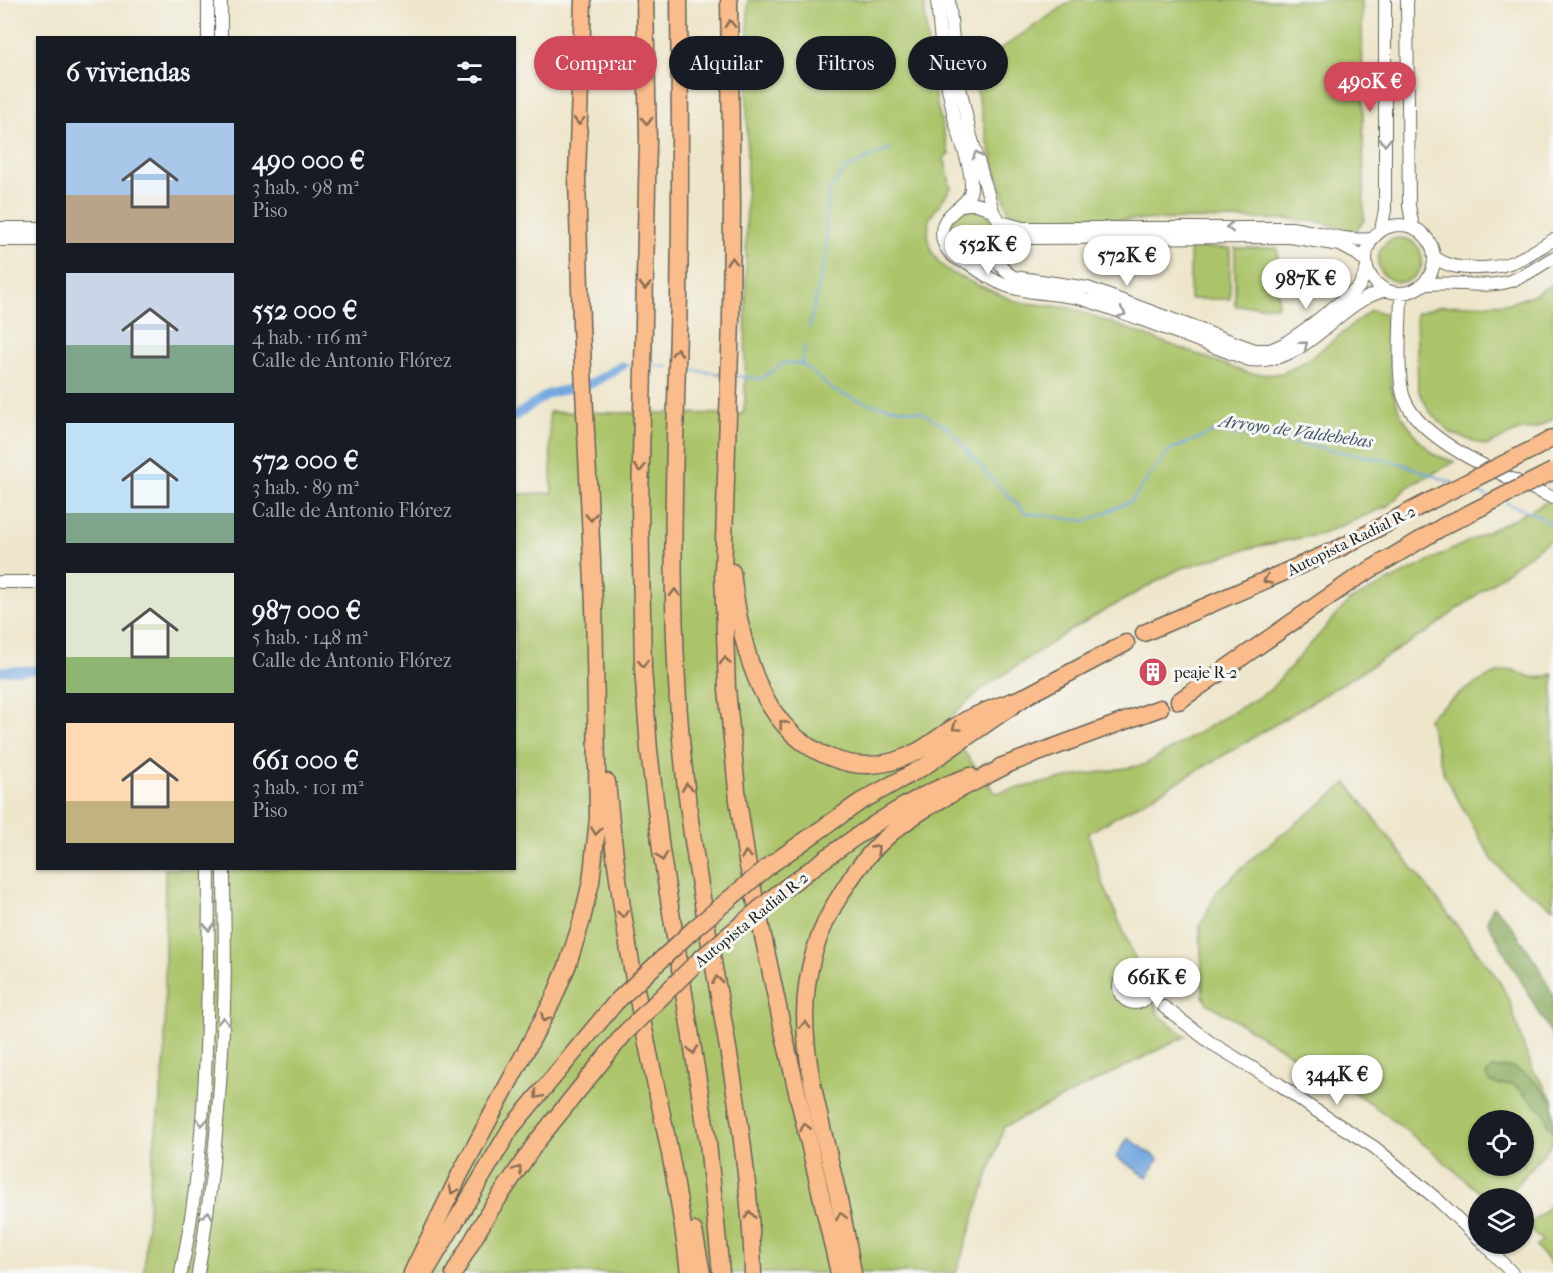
<!DOCTYPE html>
<html lang="es">
<head>
<meta charset="utf-8">
<style>
	body { margin:0; font-family:"IM FELL French Canon",serif; background:#20242c; color:#f1f3f6; height:100vh; display:flex; flex-direction:column; font-size:22px; white-space:nowrap }
	* { box-sizing:border-box; margin:0 }
	p { font-size:20px; color:#9ea1a6 }
	.icon { flex:none; width:33px; height:33px; fill:none; stroke:currentColor; stroke-width:2; stroke-linecap:round; stroke-linejoin:round }
	.map { position:relative; flex:1; overflow:hidden }
	.panel { position:absolute; left:36px; top:36px; width:480px; height:834px; display:flex; flex-direction:column; background:#171b24; border-radius:0px; box-shadow:0 2px 4px #0004 }
	.panel>* { flex:none }
	.guide { position:absolute; left:534px; top:36px; width:570px; height:54px; display:flex; gap:12px }
	.tools { position:absolute; left:1468px; top:1110px; display:grid; gap:12px }
	.tools a { display:grid; place-items:center; width:66px; height:66px; border-radius:50%; background:#171b24; box-shadow:0 2px 4px #0004; font-size:30px }
	.price { position:absolute; translate:-50% -51px; padding:0 14px; border-radius:21px; background:#fff; color:#222; font-size:20px; line-height:39px; filter:drop-shadow(0 2px 3px #0008) }
	.price::after { content:''; position:absolute; left:50%; top:36px; width:18px; height:14px; margin-left:-9px; background:inherit; clip-path:polygon(0 0,100% 0,50% 100%) }
	.price.selected { background:#d1495b; color:#fff }
	ul { padding:0; list-style:none }
	li { display:flex; align-items:center; gap:18px; height:150px; padding:0 30px }
	li span { display:grid; place-items:center; flex:none; width:168px; height:120px; border-radius:0px; color:#555 }
	li>.icon { margin-inline-start:auto }
	span .icon { width:72px; height:72px; fill:#fffc; stroke-width:1 }
	li b { font-size:26px }
	h2 { display:flex; justify-content:space-between; align-items:center; height:72px; padding:0 30px; font-size:26px }
	.chip { padding:0 21px; border-radius:27px; background:#171b24; box-shadow:0 2px 4px #0004; font-size:21px; line-height:54px }
	.chip.selected { background:#d1495b; color:#fff }
	.map>svg:first-child { display:block }
	.green { fill:#abc469; stroke:#647042; stroke-width:1.5; fill-rule:evenodd }
	.forest { fill:#88aa5d; stroke:#52633c; stroke-width:1.5 }
	.water { fill:#72a7df; stroke:#47627e; stroke-width:1.5 }
	.lines { fill:none; stroke-linecap:round; stroke-linejoin:round }
	.stream { stroke:#72a7df; stroke-width:2 }
	.canal { stroke:#72a7df; stroke-width:9 }
	.minor-casing { stroke:#666359; stroke-width:14 }
	.highway-casing { stroke:#666359; stroke-width:19 }
	.minor { stroke:#fff; stroke-width:12 }
	.highway { stroke:#f9bc8a; stroke-width:16 }
	.highway-bridge-casing { stroke:#666359; stroke-width:19; stroke-linecap:butt }
	.highway-bridge { stroke:#f9bc8a; stroke-width:16 }
	.oneway { stroke:#8a6c53 }
	.oneway2 { stroke:#999 }
	.labels { text-anchor:middle; stroke-width:6; stroke-linejoin:round; paint-order:stroke }
	.street-label { font-size:16px; fill:#1c1c1c; stroke:#f6f6f2 }
	.poi-label { font-size:16px; fill:#1c1c1c; stroke:#f6f6f2; text-anchor:start }
	.water-label { font-size:18px; font-style:italic; fill:#3e546a; stroke:#f6f6f2 }
</style>
</head>
<body>
<div class="map">
<svg width="1553" height="1273" viewBox="0 0 1553 1273">
	<rect width="100%" height="100%" fill="#f6f6f2"/>
	<filter id="ink" filterUnits="userSpaceOnUse"><feTurbulence type="fractalNoise" baseFrequency=".0167" numOctaves="2"/><feDisplacementMap in="SourceGraphic" scale="12" xChannelSelector="R" yChannelSelector="G"/><feConvolveMatrix kernelMatrix="1 2 1 2 8 2 1 2 1" color-interpolation-filters="sRGB"/></filter>
	<filter id="wash" filterUnits="userSpaceOnUse"><feTurbulence type="fractalNoise" baseFrequency=".008" numOctaves="4" result="noise"/><feDisplacementMap in="SourceGraphic" scale="24" xChannelSelector="R" yChannelSelector="G"/><feGaussianBlur stdDeviation="1.35" result="paint"/><feColorMatrix in="noise" values="0 0 0 0 0 0 0 0 0 0 0 0 0 0 0 0 0 1.4 0 .05"/><feComposite in="paint" operator="in"/></filter>
	<g filter="url(#wash)">
		<rect width="100%" height="100%" fill="#eee6cb"/>
		<path class="green" d="M 748,0 L 924,0 L 929,61 L 936,101 L 949,154 L 944,157 L 951,188 L 929,219 L 928,237 L 932,252 L 940,264 L 953,274 L 1017,302 L 1071,308 L 1248,373 C 1260,374 1270,376 1281,373 C 1305,367 1350,326 1371,310 L 1388,314 L 1391,386 L 1400,413 L 1418,439 L 1435,455 L 1455,462 L 1409,486 L 1388,506 L 1322,534 L 1254,547 L 1179,569 L 1072,629 L 982,689 L 943,724 L 995,793 L 1077,776 L 1144,765 L 1269,691 L 1349,601 L 1553,499 L 1553,537 L 1430,630 L 1233,750 L 1088,833 L 1102,881 L 1159,1015 L 1186,1036 L 1004,1127 L 956,1273 L 144,1273 L 150,1179 L 165,1058 L 165,869 L 514,868 L 515,494 L 552,493 L 549,412 L 743,414 L 745,401 Z
			M 1073,0 L 1362,0 L 1364,221 L 1355,232 L 1320,222 L 1289,219 L 1026,220 L 1015,216 L 1008,210 L 988,143 L 972,68 Z
			M948 233a24 24 0 1 1 48 0a24 24 0 1 1-48 0Z
			M1378 260a22 22 0 1 1 44 0a22 22 0 1 1-44 0Z
			M 1190,248 L 1230,248 L 1230,299 L 1190,299 Z
			M 1235,248 L 1278,248 L 1278,306 L 1235,306 Z
			M 1553,284 L 1553,419 L 1535,429 L 1518,431 L 1486,446 L 1451,433 L 1429,411 L 1418,389 L 1416,313 L 1441,306 L 1510,303 L 1535,294 Z
			M 1513,670 C 1526,676 1539,681 1553,674 L 1553,908 L 1509,878 L 1492,859 L 1444,775 L 1428,718 C 1446,703 1490,669 1513,670 Z
			M 1347,783 L 1498,979 L 1510,1002 L 1524,1048 L 1533,1070 L 1553,1099 L 1553,1142 L 1506,1198 L 1486,1198 L 1426,1146 L 1369,1102 L 1207,1003 L 1203,996 L 1200,926 L 1218,890 L 1256,855 ZM 1479,1120 L 1524,1120 L 1524,1166 L 1479,1166 Z
			M 1553,1203 L 1553,1266 L 1536,1247 L 1542,1241 L 1528,1226 Z"/>
		<path class="forest" d="M 1493,906 L 1508,921 L 1521,940 L 1536,962 L 1553,995 L 1553,1037 L 1487,921 Z
			M 1512,1067 L 1530,1077 L 1553,1100 L 1553,1131 L 1548,1125 L 1546,1114 L 1513,1084 L 1498,1085 L 1489,1082 L 1486,1075 L 1492,1068 Z"/>
		<path class="water" d="M 1128,1138 L 1159,1159 L 1147,1177 L 1116,1157 Z"/>
		<g class="lines">
			<path class="stream" d="M 809,328 L 826,254 L 826,215 L 829,191 L 846,169 L 891,148
				M 802,363 L 805,345
				M 651,365 L 669,367
				M 622,366 L 636,366
				M 684,369 L 722,374
				M 737,376 L 761,379 L 783,363 L 802,364 L 834,391 L 870,404 L 921,412 L 947,427 L 989,476 L 1026,513 L 1087,521 L 1131,501 L 1170,450 L 1214,432 L 1299,444 L 1400,463 L 1453,483
				M 1470,489 L 1487,496
				M 1506,503 L 1542,517 L 1553,528"/>
			<path class="canal" d="M 514,417 L 548,394 L 592,383 L 622,366
				M 0,671 L 38,670"/>
		</g>
	</g>
	<g filter="url(#ink)">
		<g class="lines">
			<g class="minor-casing">
				<path id="minor" d="M 208,0 L 208,38
					M 221,0 L 221,38
					M 937,0 C 940,40 945,78 954,117 C 959,139 972,165 971,188 C 970,210 936,210 943,241 C 948,257 966,267 982,262 C 1019,249 1003,196 962,205
					M 949,0 L 956,69 L 970,133 L 993,211
					M 1407,0 L 1409,206 L 1413,227
					M 1001,222 L 1023,228 L 1291,228 C 1317,231 1345,242 1372,239
					M1366 259a34 34 0 1 1 68 0a34 34 0 1 1-68 0Z
					M 0,228 L 38,228
					M 1381,230 L 1385,210 L 1385,0
					M 0,240 L 38,240
					M 1001,243 L 1023,238 L 1290,237 L 1340,245 L 1357,254 L 1366,262
					M 996,252 C 999,265 1003,271 1014,277 L 1088,288 L 1255,350 L 1270,350 L 1284,344 L 1310,326 L 1359,287 L 1367,269
					M 1434,257 C 1447,266 1458,268 1474,268 C 1509,269 1524,257 1553,240
					M 968,263 C 983,274 999,285 1017,289 C 1041,295 1064,293 1089,301 C 1143,319 1196,340 1249,360 C 1309,366 1333,304 1386,290
					M 1422,285 C 1450,280 1480,289 1507,282 C 1524,278 1538,266 1553,258
					M 1401,293 C 1401,318 1396,376 1404,398 C 1422,445 1510,477 1553,498
					M 0,582 L 38,582
					M1119 987a16 16 0 1 1 32 0a16 16 0 1 1-32 0Z
					M 1164,1007 L 1211,1043 L 1279,1084 L 1312,1108 L 1374,1147 L 1439,1201 L 1479,1239
					M 1484,1244 L 1512,1273
					M 181,1273 C 209,1140 208,1004 209,868
					M 198,1273 C 213,1185 221,1095 224,1005 C 226,960 224,914 224,868"/>
			</g>
			<g class="highway-casing">
				<path id="highway" d="M 645,0 L 648,140 L 640,505 L 643,668 L 649,750 L 661,850 L 708,1143 L 721,1273
					M 679,0 C 680,99 681,197 679,296 C 675,443 668,591 681,739 C 696,918 748,1093 753,1273
					M 729,0 L 732,206 L 731,319 L 723,574 L 727,689 L 738,800 L 747,861 L 784,1035 L 839,1273
					M 1537,447 L 1553,438
					M 732,572 C 740,642 758,731 832,758 C 852,766 874,767 894,761 C 925,752 936,737 961,723 C 980,711 1007,704 1028,695
					M 1144,633 L 1340,548 L 1430,501
					M 1179,701 L 1353,580 L 1444,526
					M 1000,767 L 1160,708
					M 607,782 C 612,837 619,891 628,945 C 646,1055 677,1162 689,1273
					M 770,865 L 860,802 L 925,766 L 1028,695 L 1126,643
					M 777,894 C 835,852 901,798 970,776
					M 694,1231 L 702,1273
					M 412,1273 L 460,1174 L 553,1000 L 568,964 L 581,923 L 591,882 L 598,819 L 594,605 L 581,325 L 577,177 L 583,0
					M 425,1273 L 511,1128 L 616,1002
					M 454,1273 L 489,1212 L 538,1140 L 624,1034
					M 853,1273 C 847,1236 839,1198 830,1161 C 806,1061 783,982 844,889 C 857,868 875,846 895,830 C 929,803 971,784 1009,764"/>
			</g>
			<use href="#minor" class="minor"/>
			<use href="#highway" class="highway"/>
			<g class="highway-bridge-casing">
				<path id="highway-bridge" d="M 1430,501 L 1537,447
					M 1444,526 L 1553,471
					M 616,1002 L 696,927 L 770,865
					M 624,1034 L 699,960 L 777,894"/>
			</g>
			<use href="#highway-bridge" class="highway-bridge"/>
		</g>
		<defs><path id="oneway-chevron" d="M-2-3.5L2.5 0L-2 3.5" fill="none" stroke-width="1.6" stroke-linecap="round" stroke-linejoin="round" transform="scale(1.5)"/></defs>
		<g class="oneway">
			<use href="#oneway-chevron" transform="translate(730 24) rotate(-91)"/>
			<use href="#oneway-chevron" transform="translate(579 121) rotate(91)"/>
			<use href="#oneway-chevron" transform="translate(647 121) rotate(89)"/>
			<use href="#oneway-chevron" transform="translate(732 261) rotate(-89)"/>
			<use href="#oneway-chevron" transform="translate(645 286) rotate(92)"/>
			<use href="#oneway-chevron" transform="translate(677 352) rotate(-89)"/>
			<use href="#oneway-chevron" transform="translate(640 468) rotate(91)"/>
			<use href="#oneway-chevron" transform="translate(591 517) rotate(88)"/>
			<use href="#oneway-chevron" transform="translate(1267 580) rotate(156)"/>
			<use href="#oneway-chevron" transform="translate(675 593) rotate(-91)"/>
			<use href="#oneway-chevron" transform="translate(725 661) rotate(-93)"/>
			<use href="#oneway-chevron" transform="translate(643 663) rotate(88)"/>
			<use href="#oneway-chevron" transform="translate(783 724) rotate(-128)"/>
			<use href="#oneway-chevron" transform="translate(956 727) rotate(145)"/>
			<use href="#oneway-chevron" transform="translate(687 787) rotate(-97)"/>
			<use href="#oneway-chevron" transform="translate(596 831) rotate(96)"/>
			<use href="#oneway-chevron" transform="translate(876 849) rotate(-46)"/>
			<use href="#oneway-chevron" transform="translate(746 855) rotate(-99)"/>
			<use href="#oneway-chevron" transform="translate(662 857) rotate(81)"/>
			<use href="#oneway-chevron" transform="translate(623 914) rotate(82)"/>
			<use href="#oneway-chevron" transform="translate(717 980) rotate(-100)"/>
			<use href="#oneway-chevron" transform="translate(545 1018) rotate(116)"/>
			<use href="#oneway-chevron" transform="translate(805 1025) rotate(-89)"/>
			<use href="#oneway-chevron" transform="translate(693 1050) rotate(81)"/>
			<use href="#oneway-chevron" transform="translate(538 1095) rotate(130)"/>
			<use href="#oneway-chevron" transform="translate(805 1127) rotate(-103)"/>
			<use href="#oneway-chevron" transform="translate(518 1170) rotate(-56)"/>
			<use href="#oneway-chevron" transform="translate(453 1190) rotate(116)"/>
			<use href="#oneway-chevron" transform="translate(750 1215) rotate(-94)"/>
			<use href="#oneway-chevron" transform="translate(841 1216) rotate(-102)"/>
		</g>
		<g class="oneway2">
			<use href="#oneway-chevron" transform="translate(1385 142) rotate(90)"/>
			<use href="#oneway-chevron" transform="translate(977 155) rotate(-106)"/>
			<use href="#oneway-chevron" transform="translate(1230 227) rotate(-180)"/>
			<use href="#oneway-chevron" transform="translate(1122 313) rotate(20)"/>
			<use href="#oneway-chevron" transform="translate(1304 345) rotate(-38)"/>
			<use href="#oneway-chevron" transform="translate(209 927) rotate(90)"/>
			<use href="#oneway-chevron" transform="translate(223 1021) rotate(-87)"/>
			<use href="#oneway-chevron" transform="translate(202 1122) rotate(94)"/>
			<use href="#oneway-chevron" transform="translate(208 1215) rotate(-80)"/>
		</g>
	</g>
	<defs>
		<g id="building-disc" transform="scale(1.5)"><circle r="9.5" fill="#d1495b" stroke="#f6f6f2"/><path d="M-4-6H4V6H1V3H-1V6H-4ZM-2.5-4.3h1.7v1.8h-1.7ZM.8-4.3h1.7v1.8H.8ZM-2.5-1h1.7V.8h-1.7ZM.8-1h1.7V.8H.8Z" fill="#fff"/></g>
	</defs>
	<g fill-rule="evenodd">
		<use href="#building-disc" x="1153" y="672"/>
	</g>
	<g class="labels">
		<g class="street-label">
			<text transform="translate(1351 540) rotate(-26)" y="6">Autopista Radial R-2</text>
			<text transform="translate(751 919) rotate(-39)" y="6">Autopista Radial R-2</text>
		</g>
		<g class="poi-label">
			<text x="1174" y="678">peaje R-2</text>
		</g>
		<g class="water-label">
			<text transform="translate(1296 431) rotate(8)" y="6">Arroyo de Valdebebas</text>
		</g>
	</g>
</svg>
<div class="tools">
<a><svg class="icon" aria-label="locate" viewBox="0 0 24 24"><circle cx="12" cy="12" r="6"/><path d="M12 2v4M12 18v4M2 12h4M18 12h4"/></svg></a>
<a><svg class="icon" aria-label="layers" viewBox="0 0 24 24"><path d="M12 4l9 5-9 5-9-5zM3 14l9 5 9-5"/></svg></a>
</div>
<b class="price selected" style="left:1370px;top:113px">490K €</b>
<b class="price" style="left:988px;top:276px">552K €</b>
<b class="price" style="left:1127px;top:287px">572K €</b>
<b class="price" style="left:1306px;top:310px">987K €</b>
<b class="price" style="left:1157px;top:1009px">661K €</b>
<b class="price" style="left:1337px;top:1106px">344K €</b>
<div class="guide">
<a class="chip selected">Comprar</a>
<a class="chip">Alquilar</a>
<a class="chip">Filtros</a>
<a class="chip">Nuevo</a>
</div>
<section class="panel">
<h2>6 viviendas<svg class="icon" aria-label="filters" viewBox="0 0 24 24"><path d="M4 7h16M4 17h16"/><circle cx="9" cy="7" r="2"/><circle cx="15" cy="17" r="2"/></svg></h2>
<ul>
<li><span style="background:linear-gradient(#a9c7e8 60%,#b9a48a 0)"><svg class="icon" aria-label="home" viewBox="0 0 24 24"><path d="M3 11l9-7 9 7M6 9v11h12V9"/></svg></span><div><b>490 000 €</b><p>3 hab. · 98 m²</p><p>Piso</p></div></li>
<li><span style="background:linear-gradient(#c9d6e8 60%,#7fa58c 0)"><svg class="icon" aria-label="home" viewBox="0 0 24 24"><path d="M3 11l9-7 9 7M6 9v11h12V9"/></svg></span><div><b>552 000 €</b><p>4 hab. · 116 m²</p><p>Calle de Antonio Flórez</p></div></li>
<li><span style="background:linear-gradient(#bfe0f5 75%,#7fa58c 0)"><svg class="icon" aria-label="home" viewBox="0 0 24 24"><path d="M3 11l9-7 9 7M6 9v11h12V9"/></svg></span><div><b>572 000 €</b><p>3 hab. · 89 m²</p><p>Calle de Antonio Flórez</p></div></li>
<li><span style="background:linear-gradient(#dfe7d0 70%,#8fb573 0)"><svg class="icon" aria-label="home" viewBox="0 0 24 24"><path d="M3 11l9-7 9 7M6 9v11h12V9"/></svg></span><div><b>987 000 €</b><p>5 hab. · 148 m²</p><p>Calle de Antonio Flórez</p></div></li>
<li><span style="background:linear-gradient(#ffd9b3 65%,#c2b280 0)"><svg class="icon" aria-label="home" viewBox="0 0 24 24"><path d="M3 11l9-7 9 7M6 9v11h12V9"/></svg></span><div><b>661 000 €</b><p>3 hab. · 101 m²</p><p>Piso</p></div></li>
</ul>
</section>
</div>
</body>
</html>
